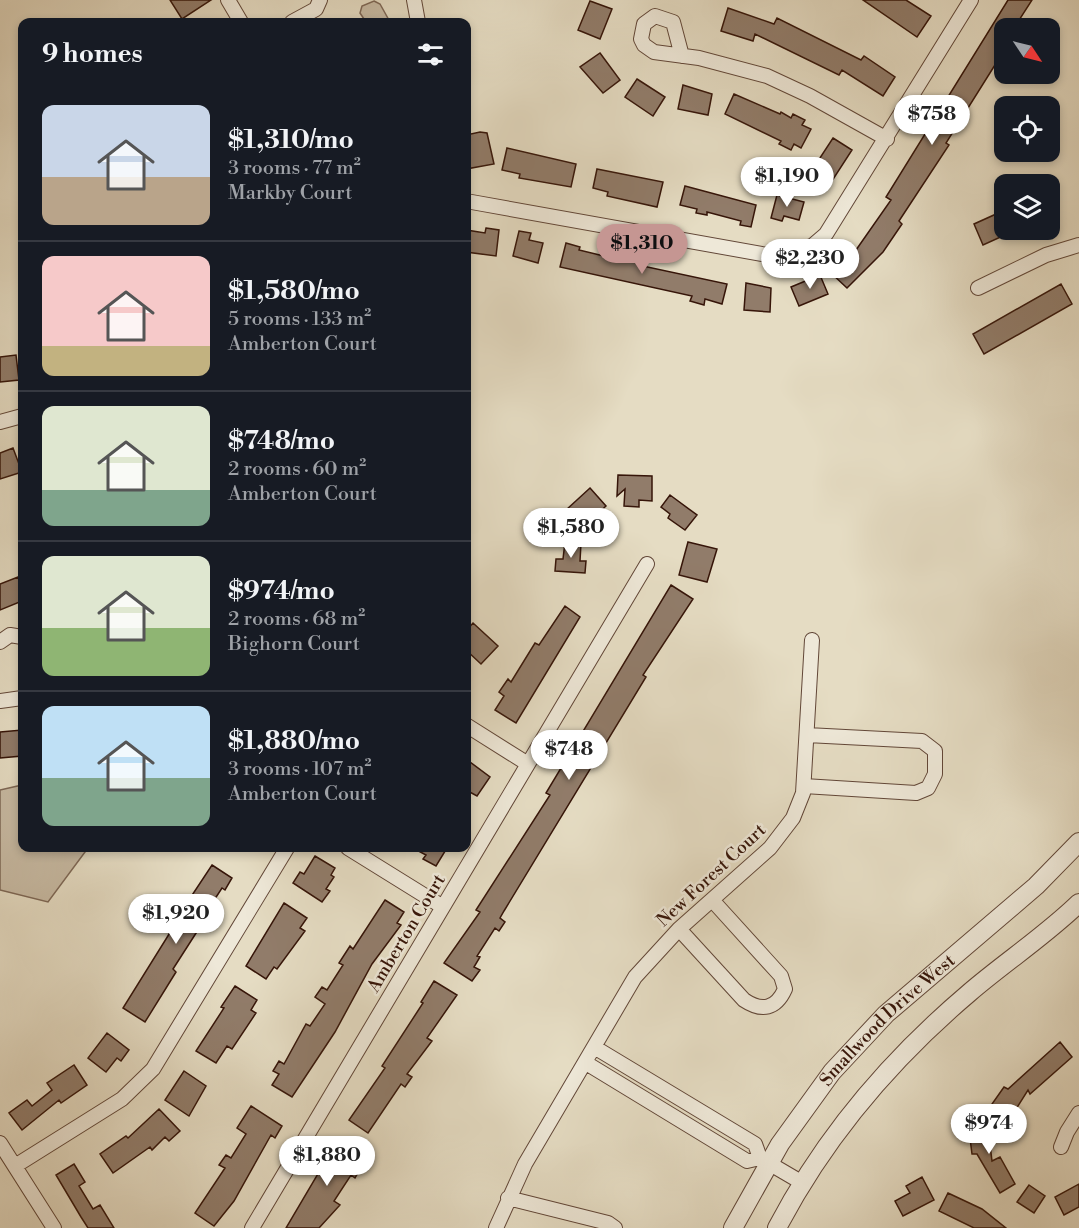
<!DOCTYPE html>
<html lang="en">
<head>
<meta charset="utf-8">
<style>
	body { margin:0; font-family:"Libre Bodoni",serif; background:#20242c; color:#f1f3f6; height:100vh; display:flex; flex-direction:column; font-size:22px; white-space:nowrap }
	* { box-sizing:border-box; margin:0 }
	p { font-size:20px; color:#9ea1a6 }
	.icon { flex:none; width:33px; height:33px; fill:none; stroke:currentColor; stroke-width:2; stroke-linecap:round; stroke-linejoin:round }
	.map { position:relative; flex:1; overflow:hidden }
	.panel { position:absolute; left:18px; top:18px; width:453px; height:834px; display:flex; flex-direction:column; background:#171b24; border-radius:12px; box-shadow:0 3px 9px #0003 }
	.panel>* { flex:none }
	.needle { width:39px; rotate:125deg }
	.buttons { position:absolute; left:994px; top:18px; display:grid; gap:12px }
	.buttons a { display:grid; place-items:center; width:66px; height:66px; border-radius:12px; background:#171b24; box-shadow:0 3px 9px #0003; font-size:30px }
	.price { position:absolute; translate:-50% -51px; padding:0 14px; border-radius:21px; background:#fff; color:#222; font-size:20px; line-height:39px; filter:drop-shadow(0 2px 3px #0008) }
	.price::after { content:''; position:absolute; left:50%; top:36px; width:18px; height:14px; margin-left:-9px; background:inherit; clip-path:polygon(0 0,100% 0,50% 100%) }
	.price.current { background:#c59692; color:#111 }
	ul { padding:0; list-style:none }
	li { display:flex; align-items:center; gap:18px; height:150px; padding:0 24px }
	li+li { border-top:2px solid #363941 }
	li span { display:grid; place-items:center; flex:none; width:168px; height:120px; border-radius:12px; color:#555 }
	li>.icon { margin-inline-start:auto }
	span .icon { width:72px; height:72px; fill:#fffc; stroke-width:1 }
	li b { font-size:26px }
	h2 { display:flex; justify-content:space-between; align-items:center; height:72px; padding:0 24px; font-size:26px }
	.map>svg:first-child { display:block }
	.green { fill:#c7baa3; stroke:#7e6856; stroke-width:1.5 }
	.building { fill:#917c6a; stroke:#361509; stroke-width:1.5 }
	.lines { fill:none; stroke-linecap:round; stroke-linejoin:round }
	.minor-casing { stroke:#624738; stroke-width:16 }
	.tertiary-casing { stroke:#624738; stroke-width:20 }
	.minor { stroke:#eee8d8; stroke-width:14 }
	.tertiary { stroke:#eee8d8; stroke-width:18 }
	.labels { text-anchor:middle; stroke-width:5; stroke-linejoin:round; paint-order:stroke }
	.street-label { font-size:18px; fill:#361509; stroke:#eee8d8 }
</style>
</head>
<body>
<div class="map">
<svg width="1079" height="1228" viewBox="0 0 1079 1228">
	<rect width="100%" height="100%" fill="#e5dcc3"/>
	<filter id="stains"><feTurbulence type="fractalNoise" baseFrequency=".00333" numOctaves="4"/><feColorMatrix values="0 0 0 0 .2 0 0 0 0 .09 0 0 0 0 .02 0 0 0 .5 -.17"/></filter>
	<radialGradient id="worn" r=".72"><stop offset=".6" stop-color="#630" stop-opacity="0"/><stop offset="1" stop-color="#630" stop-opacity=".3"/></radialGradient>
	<path class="green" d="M 374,1 L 380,4 L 390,22 L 366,22 L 360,13 L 362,6 Z
		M 22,785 L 22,848 L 88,848 L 48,902 L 0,890 L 0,790 Z"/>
	<path class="building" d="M 170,0 L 211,0 L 182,19 Z
		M 863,0 L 906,0 L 931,16 L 917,37 Z
		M 1008,0 L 1032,0 L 1014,28 L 1005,28 L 1005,49 L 946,143 L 949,145 L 899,221 L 902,224 L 883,252 L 847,288 L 831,273 L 854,248 L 856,250 L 891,200 L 886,197 Z
		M 590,1 L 612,9 L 600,39 L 578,30 Z
		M 728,8 L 774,24 L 777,18 L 861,60 L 864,56 L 895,77 L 883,96 L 842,70 L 839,75 L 755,34 L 753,41 L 721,31 Z
		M 600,53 L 620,80 L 603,93 L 580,67 Z
		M 637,79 L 665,97 L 653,116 L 625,97 Z
		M 683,85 L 712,94 L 708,115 L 678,109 Z
		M 734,94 L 780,114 L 781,112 L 791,118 L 793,114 L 805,120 L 802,125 L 811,129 L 801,148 L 794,144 L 791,150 L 779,144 L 781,141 L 725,114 Z
		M 480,132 L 487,133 L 494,164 L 466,169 L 466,135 Z
		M 833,138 L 852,150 L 830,184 L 819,177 L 822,172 L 814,167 Z
		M 507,148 L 576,164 L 571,187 L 519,178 L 520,174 L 502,170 Z
		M 597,169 L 663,182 L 657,207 L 607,196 L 608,192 L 593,188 Z
		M 685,186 L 756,205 L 751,227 L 740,225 L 741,221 L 707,212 L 707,215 L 696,213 L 697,209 L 680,205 Z
		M 777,195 L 804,202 L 799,220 L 784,216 L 782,221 L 771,218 Z
		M 1005,210 L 1005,235 L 983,245 L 974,224 Z
		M 486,228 L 499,230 L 496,256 L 466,252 L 466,230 L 485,233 Z
		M 519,231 L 531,233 L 529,240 L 543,243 L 538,263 L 513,256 Z
		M 566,243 L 580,247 L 579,250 L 608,257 L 609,252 L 622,255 L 621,259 L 639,263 L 638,265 L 727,284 L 722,304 L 705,299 L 704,305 L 690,301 L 692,296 L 560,267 Z
		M 820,275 L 828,294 L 799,306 L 791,287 Z
		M 746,283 L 771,288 L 770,312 L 744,310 Z
		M 1061,284 L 1072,304 L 984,354 L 973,334 Z
		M 16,355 L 19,380 L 0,382 L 0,357 Z
		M 13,448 L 22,472 L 0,479 L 0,453 Z
		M 618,475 L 652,476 L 652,501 L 639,500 L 639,507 L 624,506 L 625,489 L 617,496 Z
		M 590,488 L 606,506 L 582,528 L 566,510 Z
		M 670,495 L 697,515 L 685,530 L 668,518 L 670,514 L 661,507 Z
		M 565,542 L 581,543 L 580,561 L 586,561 L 585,573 L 555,571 L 556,559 L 563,559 Z
		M 688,542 L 717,549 L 707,582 L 679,575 Z
		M 18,577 L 22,588 L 22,601 L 0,610 L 0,584 Z
		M 671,585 L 693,599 L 643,675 L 646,677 L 504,911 L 500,918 L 505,922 L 499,931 L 495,928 L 477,956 L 480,957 L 474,967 L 480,970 L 472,981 L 444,963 L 480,912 L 476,910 L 550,795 L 546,793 Z
		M 565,606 L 580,617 L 516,723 L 495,710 L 504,696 L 499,692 L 508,679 L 511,682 L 535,643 L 539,645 Z
		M 473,623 L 498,646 L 481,664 L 466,650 L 466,631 Z
		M 22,730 L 22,756 L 0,758 L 0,732 Z
		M 466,759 L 490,777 L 477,796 L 466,790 Z
		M 413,848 L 447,848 L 436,866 L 423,859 L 426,855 Z
		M 315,856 L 335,868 L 331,875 L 334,877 L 326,889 L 330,891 L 322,902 L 293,883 L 300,872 L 304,874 Z
		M 212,865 L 232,878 L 225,890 L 222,888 L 205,914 L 207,916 L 173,969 L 176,972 L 145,1022 L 123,1008 L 171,931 L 169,930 Z
		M 385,900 L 404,912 L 397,923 L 401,925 L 372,964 L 335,1032 L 292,1097 L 272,1085 L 279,1074 L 273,1071 L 279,1061 L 284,1064 L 306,1024 L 310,1026 L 325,1004 L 315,997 L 322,987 L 327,990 L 343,965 L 339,963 L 350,946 L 353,949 Z
		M 284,903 L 307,918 L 300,928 L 305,931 L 277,969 L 274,967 L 266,979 L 246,966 Z
		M 434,981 L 457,995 L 427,1038 L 432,1041 L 407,1074 L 412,1077 L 405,1087 L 401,1084 L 368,1133 L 349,1120 L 385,1068 L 382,1066 L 423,1003 L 421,1002 Z
		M 235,986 L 257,1000 L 251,1010 L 256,1013 L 232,1049 L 227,1046 L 216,1063 L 196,1051 L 224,1008 L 221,1007 Z
		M 107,1033 L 129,1050 L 121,1061 L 117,1058 L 106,1072 L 88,1058 Z
		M 1060,1042 L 1072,1057 L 1030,1094 L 1028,1090 L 1011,1117 L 992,1104 L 1004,1087 L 1008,1089 Z
		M 74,1065 L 87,1085 L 61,1103 L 59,1100 L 22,1130 L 9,1113 L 27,1100 L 32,1106 L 52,1090 L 47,1083 Z
		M 184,1071 L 206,1086 L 189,1116 L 165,1100 Z
		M 251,1106 L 282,1126 L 275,1138 L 271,1135 L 234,1201 L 214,1226 L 195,1213 L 225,1168 L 219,1165 L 226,1155 L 231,1158 L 246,1134 L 237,1128 Z
		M 159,1109 L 180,1131 L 169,1141 L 165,1137 L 152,1150 L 150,1147 L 113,1173 L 100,1154 L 126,1136 L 128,1138 Z
		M 987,1120 L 992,1161 L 1000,1157 L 1015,1184 L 1000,1193 L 977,1154 L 972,1154 L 968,1122 Z
		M 339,1138 L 363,1154 L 357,1163 L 362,1166 L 355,1178 L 351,1175 L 334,1201 L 340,1205 L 319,1228 L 286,1228 Z
		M 74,1164 L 85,1182 L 79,1186 L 93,1209 L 100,1205 L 114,1228 L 88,1228 L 81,1217 L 56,1175 Z
		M 922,1177 L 934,1200 L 903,1216 L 895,1201 L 910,1193 L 906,1186 Z
		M 1079,1184 L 1079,1207 L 1064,1215 L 1055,1197 Z
		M 1029,1185 L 1045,1196 L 1034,1213 L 1017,1202 Z
		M 948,1193 L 982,1209 L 1006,1228 L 974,1228 L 939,1211 Z"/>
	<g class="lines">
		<g class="minor-casing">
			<path id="minor" d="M 228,0 L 241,22
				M 414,0 L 418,22
				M 292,22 L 316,9 L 320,0
				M 682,56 L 673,22 L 655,16 L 644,24 L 641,39 L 644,45 L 654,52 L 699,58 L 767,76 L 810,96 L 887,139
				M 466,201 L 773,256 L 812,246 L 826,234 L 971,0
				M 978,288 L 1046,255 L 1079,245
				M 0,422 L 22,416
				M 0,642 L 10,635 L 22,637
				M 0,701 L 22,698
				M 466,725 L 528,764
				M 804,786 L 916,793 L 928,788 L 935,774 L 935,751 L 922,741 L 807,735
				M 348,848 L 443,907
				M 679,929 L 744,1000 C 762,1012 776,1009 785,989 L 781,976 L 713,901
				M 594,1047 L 755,1144 L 760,1158 L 801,1182
				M 586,1063 L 747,1161 L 760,1158
				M 0,1143 L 54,1228
				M 1061,1147 L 1067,1132 L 1079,1113
				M 15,1166 L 122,1099 L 153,1069 L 287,848
				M 508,1198 L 608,1223 L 615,1228
				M 252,1228 L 647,564
				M 496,1228 L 525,1164 L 635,977 L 679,929 L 770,848 L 793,818 L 803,793 L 812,640"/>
		</g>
		<g class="tertiary-casing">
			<g id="tertiary">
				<path id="s1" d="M 733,1228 L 780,1144 L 832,1072 L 886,1014 L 1036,886 L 1079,842"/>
				<path d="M 777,1228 C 825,1136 890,1060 969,993 C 1005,962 1045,936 1079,903"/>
			</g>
		</g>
		<use href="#minor" class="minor"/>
		<use href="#tertiary" class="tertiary"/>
	</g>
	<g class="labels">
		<g class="street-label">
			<text transform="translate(711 875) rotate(-43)" y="6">New Forest Court</text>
			<text transform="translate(406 933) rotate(-59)" y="6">Amberton Court</text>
			<text dy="6" stroke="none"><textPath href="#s1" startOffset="261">Smallwood Drive West</textPath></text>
		</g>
	</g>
	<rect width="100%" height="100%" filter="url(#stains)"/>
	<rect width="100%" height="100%" fill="url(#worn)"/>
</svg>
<div class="buttons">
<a><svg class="needle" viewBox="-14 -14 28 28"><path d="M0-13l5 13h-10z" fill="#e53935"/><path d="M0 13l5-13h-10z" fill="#9ea1a6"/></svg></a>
<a><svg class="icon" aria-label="locate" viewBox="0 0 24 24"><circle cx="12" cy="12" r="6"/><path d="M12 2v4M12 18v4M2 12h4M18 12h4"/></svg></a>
<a><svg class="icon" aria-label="layers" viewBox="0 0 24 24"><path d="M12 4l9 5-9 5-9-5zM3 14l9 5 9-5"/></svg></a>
</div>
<b class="price" style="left:932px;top:146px">$758</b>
<b class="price" style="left:787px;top:208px">$1,190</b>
<b class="price current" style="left:642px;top:275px">$1,310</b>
<b class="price" style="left:810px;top:290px">$2,230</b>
<b class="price" style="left:571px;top:559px">$1,580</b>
<b class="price" style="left:569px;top:781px">$748</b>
<b class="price" style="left:176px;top:945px">$1,920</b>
<b class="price" style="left:989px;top:1155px">$974</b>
<b class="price" style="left:327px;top:1187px">$1,880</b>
<section class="panel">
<h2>9 homes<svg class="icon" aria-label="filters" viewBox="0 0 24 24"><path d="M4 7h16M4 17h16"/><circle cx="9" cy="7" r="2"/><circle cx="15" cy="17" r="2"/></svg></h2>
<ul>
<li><span style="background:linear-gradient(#c9d6e8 60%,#b9a48a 0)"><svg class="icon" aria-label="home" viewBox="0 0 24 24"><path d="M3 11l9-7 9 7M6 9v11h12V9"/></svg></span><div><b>$1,310/mo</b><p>3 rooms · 77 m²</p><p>Markby Court</p></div></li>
<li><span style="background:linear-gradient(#f6c9c9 75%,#c2b280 0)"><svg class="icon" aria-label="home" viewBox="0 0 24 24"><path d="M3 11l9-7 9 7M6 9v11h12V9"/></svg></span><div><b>$1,580/mo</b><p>5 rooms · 133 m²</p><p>Amberton Court</p></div></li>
<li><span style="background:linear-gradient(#dfe7d0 70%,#7fa58c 0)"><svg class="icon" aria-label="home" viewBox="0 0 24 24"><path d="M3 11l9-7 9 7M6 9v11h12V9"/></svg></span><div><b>$748/mo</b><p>2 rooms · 60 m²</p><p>Amberton Court</p></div></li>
<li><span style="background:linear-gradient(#dfe7d0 60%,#8fb573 0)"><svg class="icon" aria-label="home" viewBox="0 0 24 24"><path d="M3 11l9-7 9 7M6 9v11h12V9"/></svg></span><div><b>$974/mo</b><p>2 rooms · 68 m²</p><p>Bighorn Court</p></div></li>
<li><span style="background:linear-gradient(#bfe0f5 60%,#7fa58c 0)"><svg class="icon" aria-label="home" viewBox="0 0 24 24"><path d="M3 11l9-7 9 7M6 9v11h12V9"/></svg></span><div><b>$1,880/mo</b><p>3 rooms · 107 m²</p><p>Amberton Court</p></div></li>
</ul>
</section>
</div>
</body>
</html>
